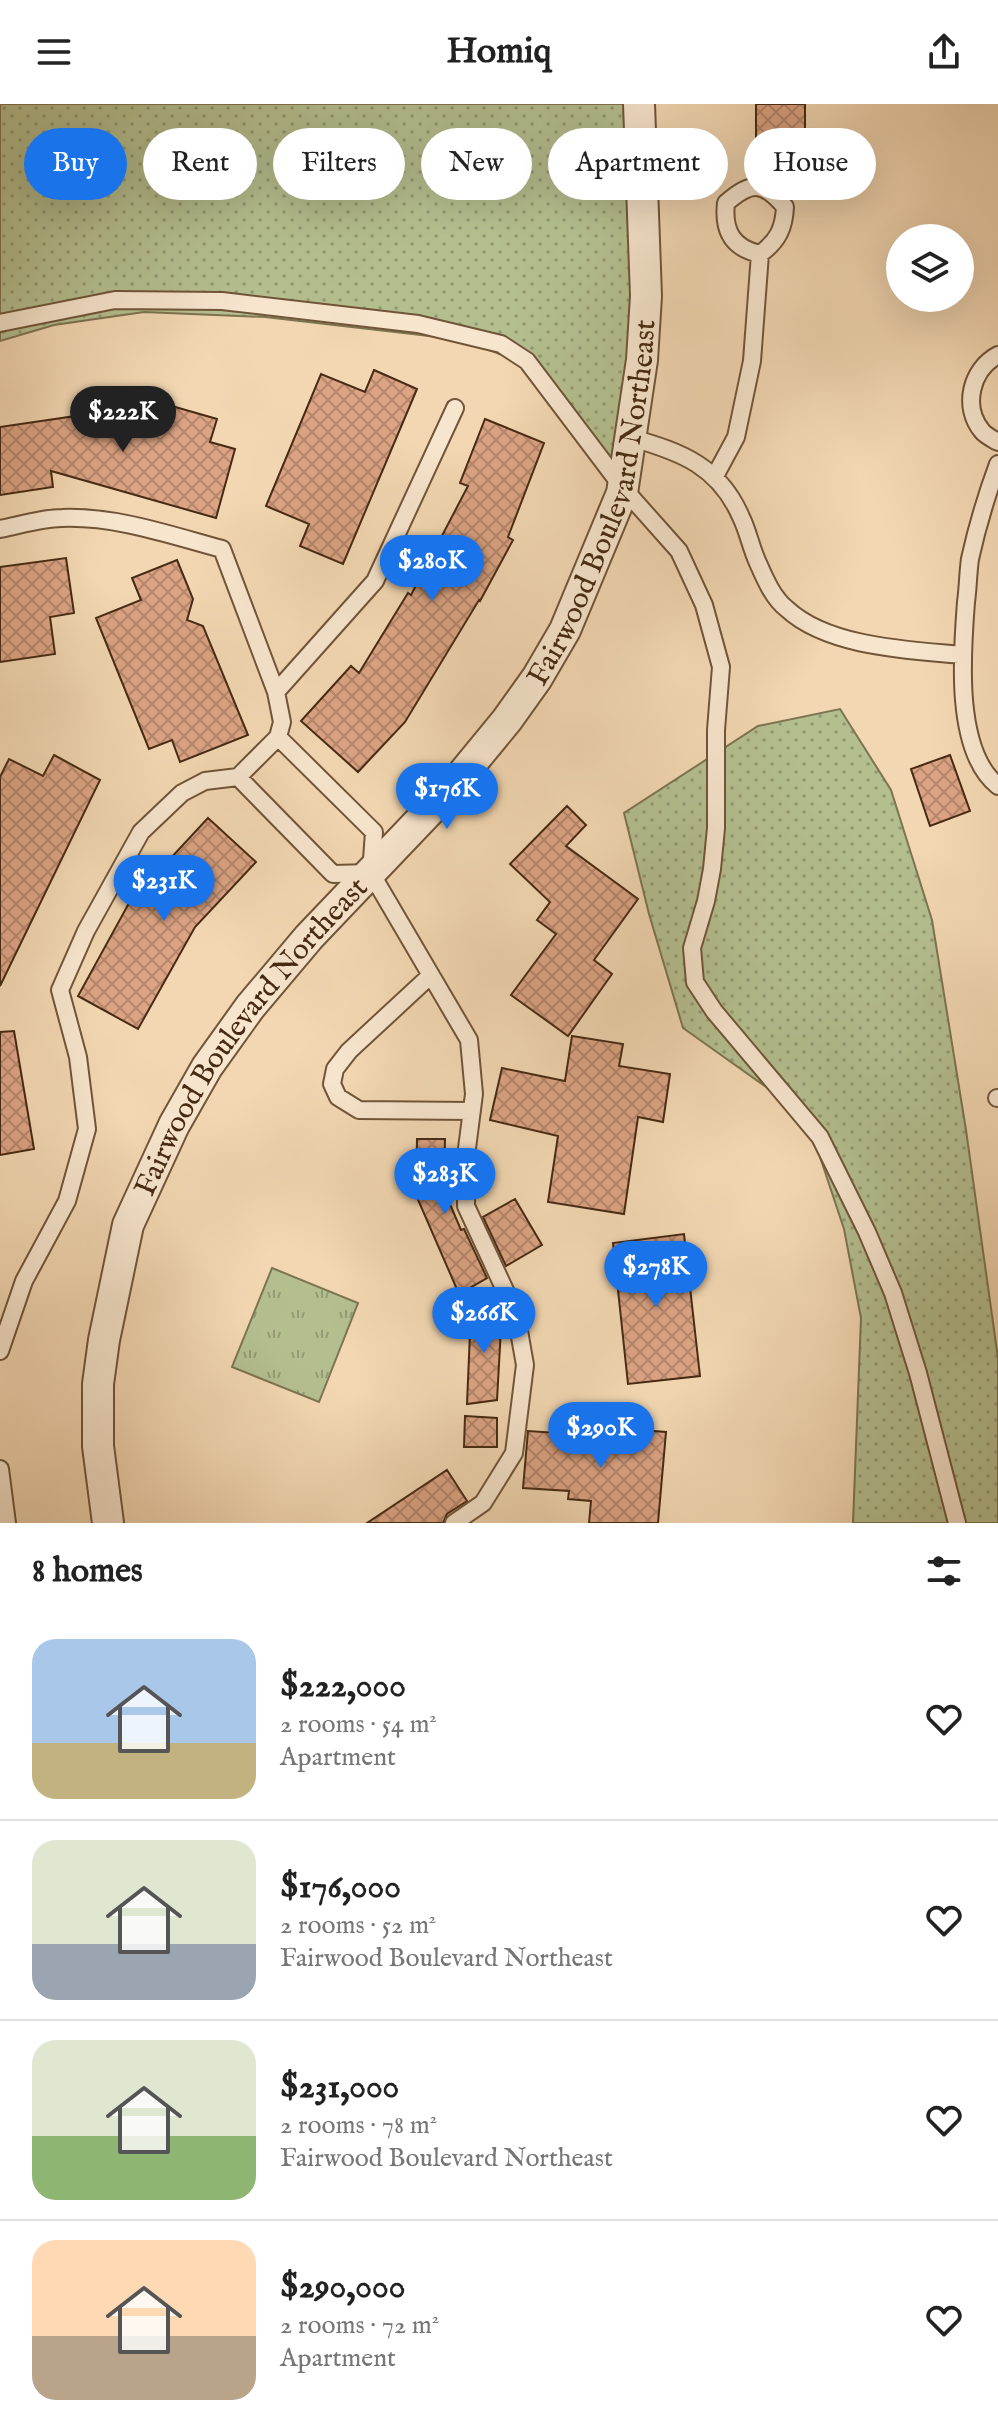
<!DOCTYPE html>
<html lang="en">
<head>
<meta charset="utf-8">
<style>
	body { margin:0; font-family:"IM FELL English",serif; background:#f2f2f2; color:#222; height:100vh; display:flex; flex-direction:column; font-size:30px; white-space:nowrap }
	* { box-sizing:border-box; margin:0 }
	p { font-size:26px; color:#767676 }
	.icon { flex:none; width:44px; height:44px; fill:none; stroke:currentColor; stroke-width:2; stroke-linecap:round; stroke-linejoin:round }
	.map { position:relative; height:1419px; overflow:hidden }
	.drawer { display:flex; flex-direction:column; background:#fff; flex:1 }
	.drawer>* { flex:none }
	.hud { position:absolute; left:24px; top:24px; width:950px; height:72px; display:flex; gap:16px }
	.buttons { position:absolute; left:886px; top:120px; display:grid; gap:16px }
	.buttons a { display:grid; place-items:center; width:88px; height:88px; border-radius:50%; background:#fff; box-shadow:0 8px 32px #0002; font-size:40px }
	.price { position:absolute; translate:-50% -68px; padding:0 18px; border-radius:28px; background:#1a73e8; color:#fff; font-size:26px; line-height:52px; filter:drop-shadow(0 2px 4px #0008) }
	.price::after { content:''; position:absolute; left:50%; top:48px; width:24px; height:18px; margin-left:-12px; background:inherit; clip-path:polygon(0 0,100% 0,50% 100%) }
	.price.current { background:#222; color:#fff }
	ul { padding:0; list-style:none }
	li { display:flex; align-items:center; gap:24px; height:200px; padding:0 32px }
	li+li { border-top:2px solid #e0e0e0 }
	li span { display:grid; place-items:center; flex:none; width:224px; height:160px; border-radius:24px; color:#555 }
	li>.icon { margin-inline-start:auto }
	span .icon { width:96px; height:96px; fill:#fffc; stroke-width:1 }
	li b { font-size:34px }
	h2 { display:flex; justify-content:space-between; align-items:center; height:96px; padding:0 32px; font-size:34px }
	.chip { padding:0 28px; border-radius:36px; background:#fff; box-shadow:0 8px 32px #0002; font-size:28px; line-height:72px }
	.chip.current { background:#1a73e8; color:#fff }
	header { display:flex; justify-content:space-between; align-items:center; height:104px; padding:0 32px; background:#fff; font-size:36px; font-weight:800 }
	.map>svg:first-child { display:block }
	.grass { fill:url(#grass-dots); stroke:#7d7450; stroke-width:2 }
	.park { fill:url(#park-tufts); stroke:#7d7450; stroke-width:2 }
	.building { fill:url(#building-cross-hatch); stroke:#462a11; stroke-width:2 }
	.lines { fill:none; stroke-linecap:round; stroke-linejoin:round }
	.lane-casing { stroke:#715539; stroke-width:20 }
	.street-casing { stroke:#715539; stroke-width:34 }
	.lane { stroke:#f7e5cd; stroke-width:16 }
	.street { stroke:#f7e5cd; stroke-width:30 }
	.labels { text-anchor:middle; stroke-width:6; stroke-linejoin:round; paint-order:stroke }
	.street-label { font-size:30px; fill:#462a11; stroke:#f7e5cd }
</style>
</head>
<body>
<header><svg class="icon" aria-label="menu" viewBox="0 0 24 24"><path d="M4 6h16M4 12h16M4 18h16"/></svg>Homiq<svg class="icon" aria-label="share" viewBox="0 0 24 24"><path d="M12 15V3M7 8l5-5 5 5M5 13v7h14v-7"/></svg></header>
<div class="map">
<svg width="998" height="1419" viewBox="0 0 998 1419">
	<defs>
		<pattern id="grass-dots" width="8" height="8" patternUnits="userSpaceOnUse" patternTransform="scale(2)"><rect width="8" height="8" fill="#b4bf90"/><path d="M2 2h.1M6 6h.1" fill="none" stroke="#949b74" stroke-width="1.8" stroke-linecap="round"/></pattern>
		<pattern id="park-tufts" width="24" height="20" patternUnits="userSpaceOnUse" patternTransform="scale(2)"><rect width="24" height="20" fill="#b4bf90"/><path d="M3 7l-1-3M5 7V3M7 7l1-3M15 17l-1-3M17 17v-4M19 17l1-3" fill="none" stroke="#949b74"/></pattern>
		<pattern id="building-cross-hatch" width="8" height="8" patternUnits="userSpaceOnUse" patternTransform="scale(2)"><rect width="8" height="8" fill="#dca484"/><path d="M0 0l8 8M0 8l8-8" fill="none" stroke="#b4866b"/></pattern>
	</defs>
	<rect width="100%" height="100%" fill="#f2d7b2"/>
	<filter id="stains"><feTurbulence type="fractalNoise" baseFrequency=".0025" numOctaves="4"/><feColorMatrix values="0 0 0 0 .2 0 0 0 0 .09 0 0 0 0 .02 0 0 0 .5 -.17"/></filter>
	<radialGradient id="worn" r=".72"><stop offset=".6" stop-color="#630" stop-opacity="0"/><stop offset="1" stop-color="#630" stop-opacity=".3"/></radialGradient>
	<path class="grass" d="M 0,0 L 639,0 L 646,192 L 622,389 L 517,257 L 464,236 L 265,213 L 144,208 L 54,221 L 0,237 Z
		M 840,605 L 891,686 L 932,816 L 966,1026 L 998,1254 L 998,1419 L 853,1419 L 861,1214 L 844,1125 L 815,1038 L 769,985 L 683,924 L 649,810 L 624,709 L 758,622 Z"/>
	<path class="park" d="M 272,1164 L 358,1199 L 319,1298 L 232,1263 Z"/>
	<path class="building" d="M 756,0 L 805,0 L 805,34 L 756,34 Z
		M 374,266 L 417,285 L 343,460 L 300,442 L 309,420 L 266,402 L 321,270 L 365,288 Z
		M 116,286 L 217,315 L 210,338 L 235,345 L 216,414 L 51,367 L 53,383 L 0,391 L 0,323 L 82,311 L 85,302 L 110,309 Z
		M 485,315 L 544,339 L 508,433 L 513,436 L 480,497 L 479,496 L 405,618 L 358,668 L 301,617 L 351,562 L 359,569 L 408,489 L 411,491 L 468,382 L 460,379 Z
		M 66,454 L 74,509 L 50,513 L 55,550 L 0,558 L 0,463 Z
		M 177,456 L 193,495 L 187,516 L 203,522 L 248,631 L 180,658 L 172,636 L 149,645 L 96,514 L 141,496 L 132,474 Z
		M 54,651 L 100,676 L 0,882 L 0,673 L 9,655 L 43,672 Z
		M 950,651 L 970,707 L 930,722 L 911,665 Z
		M 567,702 L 586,721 L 566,742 L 638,795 L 594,856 L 612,870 L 568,932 L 511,891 L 556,830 L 537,816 L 550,798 L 510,760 Z
		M 208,714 L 256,758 L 195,823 L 138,925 L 78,892 L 129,799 Z
		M 14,927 L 34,1045 L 0,1051 L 0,928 Z
		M 572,932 L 623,940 L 619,962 L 670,970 L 663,1018 L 638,1013 L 624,1110 L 548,1098 L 558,1032 L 490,1016 L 502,964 L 565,977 Z
		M 417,1035 L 445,1035 L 444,1086 L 461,1126 L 464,1125 L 487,1174 L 459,1190 L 416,1091 Z
		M 515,1095 L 542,1141 L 506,1162 L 483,1113 Z
		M 684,1130 L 700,1272 L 628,1280 L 613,1139 Z
		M 471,1205 L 502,1206 L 497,1296 L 467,1300 Z
		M 465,1312 L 497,1314 L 497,1343 L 464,1343 Z
		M 574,1321 L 666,1328 L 658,1419 L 589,1419 L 591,1397 L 568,1395 L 569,1387 L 523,1384 L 528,1327 L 573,1330 Z
		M 447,1366 L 467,1397 L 447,1410 L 443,1419 L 367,1419 Z"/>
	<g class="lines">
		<g class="lane-casing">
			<path id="lane" d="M 0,219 L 115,196 L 222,197 L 418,220 L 501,240 L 527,257 L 623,384 L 679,447 L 704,501 L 721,563 L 716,626 L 716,724 L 712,765 L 706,797 L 692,844 L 695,878 L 714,907 L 820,1033 L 867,1128 L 893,1189 L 918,1269 L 957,1419
				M 998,251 C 971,265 962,303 982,327 C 986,332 993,335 998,338
				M 632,334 C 681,348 719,362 741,413 C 748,427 751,444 758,459 C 765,475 773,494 787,505 C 828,543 908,546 962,551
				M 998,360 C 987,390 977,423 970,455 C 968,469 968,484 966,498 C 962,549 954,647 998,682
				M 715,372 L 736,333 L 752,257 L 760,150 C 778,137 784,124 785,103 C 763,77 751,77 726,99 C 723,126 732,144 760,150
				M 0,425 C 20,421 42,414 62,414 C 116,412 170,431 222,445 L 276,588 L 282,618 L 278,633 L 238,673 L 205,677 L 182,689 L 141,728 L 86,827 L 60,886 L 78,953 L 87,1025 L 67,1097 L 24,1177 L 0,1247
				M 276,588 L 375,477 L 455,304
				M 278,633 L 374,728 L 371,769 L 469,936 L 474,990 L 466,1052 L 466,1102 L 516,1210 L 525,1261 L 514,1349 L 483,1399 L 454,1419
				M 238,673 L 333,770 L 370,769
				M 431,871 L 349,947 L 335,965 L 332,980 L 338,993 L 359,1006 L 472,1007
				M 997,994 L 998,994
				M 0,1365 L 7,1419"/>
		</g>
		<g class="street-casing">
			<g id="street">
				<path id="s1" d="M 108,1419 L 98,1342 L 98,1280 L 104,1236 L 128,1121 L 174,1021 L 207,963 L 250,903 L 309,833 L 452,683 L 507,616 L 537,574 L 565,526 L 622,389 L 642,256 L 646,192 L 639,0"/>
			</g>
		</g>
		<use href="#lane" class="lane"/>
		<use href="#street" class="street"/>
	</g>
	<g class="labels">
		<g class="street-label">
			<text dy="10" stroke="none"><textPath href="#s1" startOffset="1176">Fairwood Boulevard Northeast</textPath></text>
			<text dy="10" stroke="none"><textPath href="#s1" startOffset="528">Fairwood Boulevard Northeast</textPath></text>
		</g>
	</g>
	<rect width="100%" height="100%" filter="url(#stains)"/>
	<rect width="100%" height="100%" fill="url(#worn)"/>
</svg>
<div class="buttons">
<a><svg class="icon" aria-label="layers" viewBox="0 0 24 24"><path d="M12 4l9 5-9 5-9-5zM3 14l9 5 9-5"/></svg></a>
</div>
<b class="price current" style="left:123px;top:350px">$222K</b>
<b class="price" style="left:432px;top:499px">$280K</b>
<b class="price" style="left:447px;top:727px">$176K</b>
<b class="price" style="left:164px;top:819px">$231K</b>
<b class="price" style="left:445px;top:1112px">$283K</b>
<b class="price" style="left:656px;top:1205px">$278K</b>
<b class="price" style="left:484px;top:1251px">$266K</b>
<b class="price" style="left:601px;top:1366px">$290K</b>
<div class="hud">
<a class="chip current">Buy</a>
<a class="chip">Rent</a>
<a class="chip">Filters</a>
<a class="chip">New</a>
<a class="chip">Apartment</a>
<a class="chip">House</a>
</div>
</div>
<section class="drawer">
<h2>8 homes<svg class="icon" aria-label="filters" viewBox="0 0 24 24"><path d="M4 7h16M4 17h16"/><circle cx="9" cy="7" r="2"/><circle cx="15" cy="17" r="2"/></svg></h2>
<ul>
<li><span style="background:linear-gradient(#a9c7e8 65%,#c2b280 0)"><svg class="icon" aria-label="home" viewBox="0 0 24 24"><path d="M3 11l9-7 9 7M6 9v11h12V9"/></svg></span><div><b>$222,000</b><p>2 rooms · 54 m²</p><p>Apartment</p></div><svg class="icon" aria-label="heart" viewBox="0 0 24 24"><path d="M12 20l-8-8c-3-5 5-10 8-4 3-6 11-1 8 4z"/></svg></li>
<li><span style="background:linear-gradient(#dfe7d0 65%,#9aa5b1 0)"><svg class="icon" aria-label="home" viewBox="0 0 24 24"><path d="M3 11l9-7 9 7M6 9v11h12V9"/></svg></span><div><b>$176,000</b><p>2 rooms · 52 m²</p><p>Fairwood Boulevard Northeast</p></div><svg class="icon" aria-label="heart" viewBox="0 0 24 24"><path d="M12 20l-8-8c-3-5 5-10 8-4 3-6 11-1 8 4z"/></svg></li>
<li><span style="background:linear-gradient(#dfe7d0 60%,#8fb573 0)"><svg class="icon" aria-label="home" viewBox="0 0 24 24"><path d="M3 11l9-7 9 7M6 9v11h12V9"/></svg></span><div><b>$231,000</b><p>2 rooms · 78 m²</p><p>Fairwood Boulevard Northeast</p></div><svg class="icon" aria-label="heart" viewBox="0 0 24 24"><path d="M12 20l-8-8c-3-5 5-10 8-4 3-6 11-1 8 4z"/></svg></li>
<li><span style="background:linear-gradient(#ffd9b3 60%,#b9a48a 0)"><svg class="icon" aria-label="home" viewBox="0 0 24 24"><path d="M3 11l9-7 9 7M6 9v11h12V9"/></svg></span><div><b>$290,000</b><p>2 rooms · 72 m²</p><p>Apartment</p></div><svg class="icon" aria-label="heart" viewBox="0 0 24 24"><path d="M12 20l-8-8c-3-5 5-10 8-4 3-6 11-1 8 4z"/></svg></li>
</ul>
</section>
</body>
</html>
